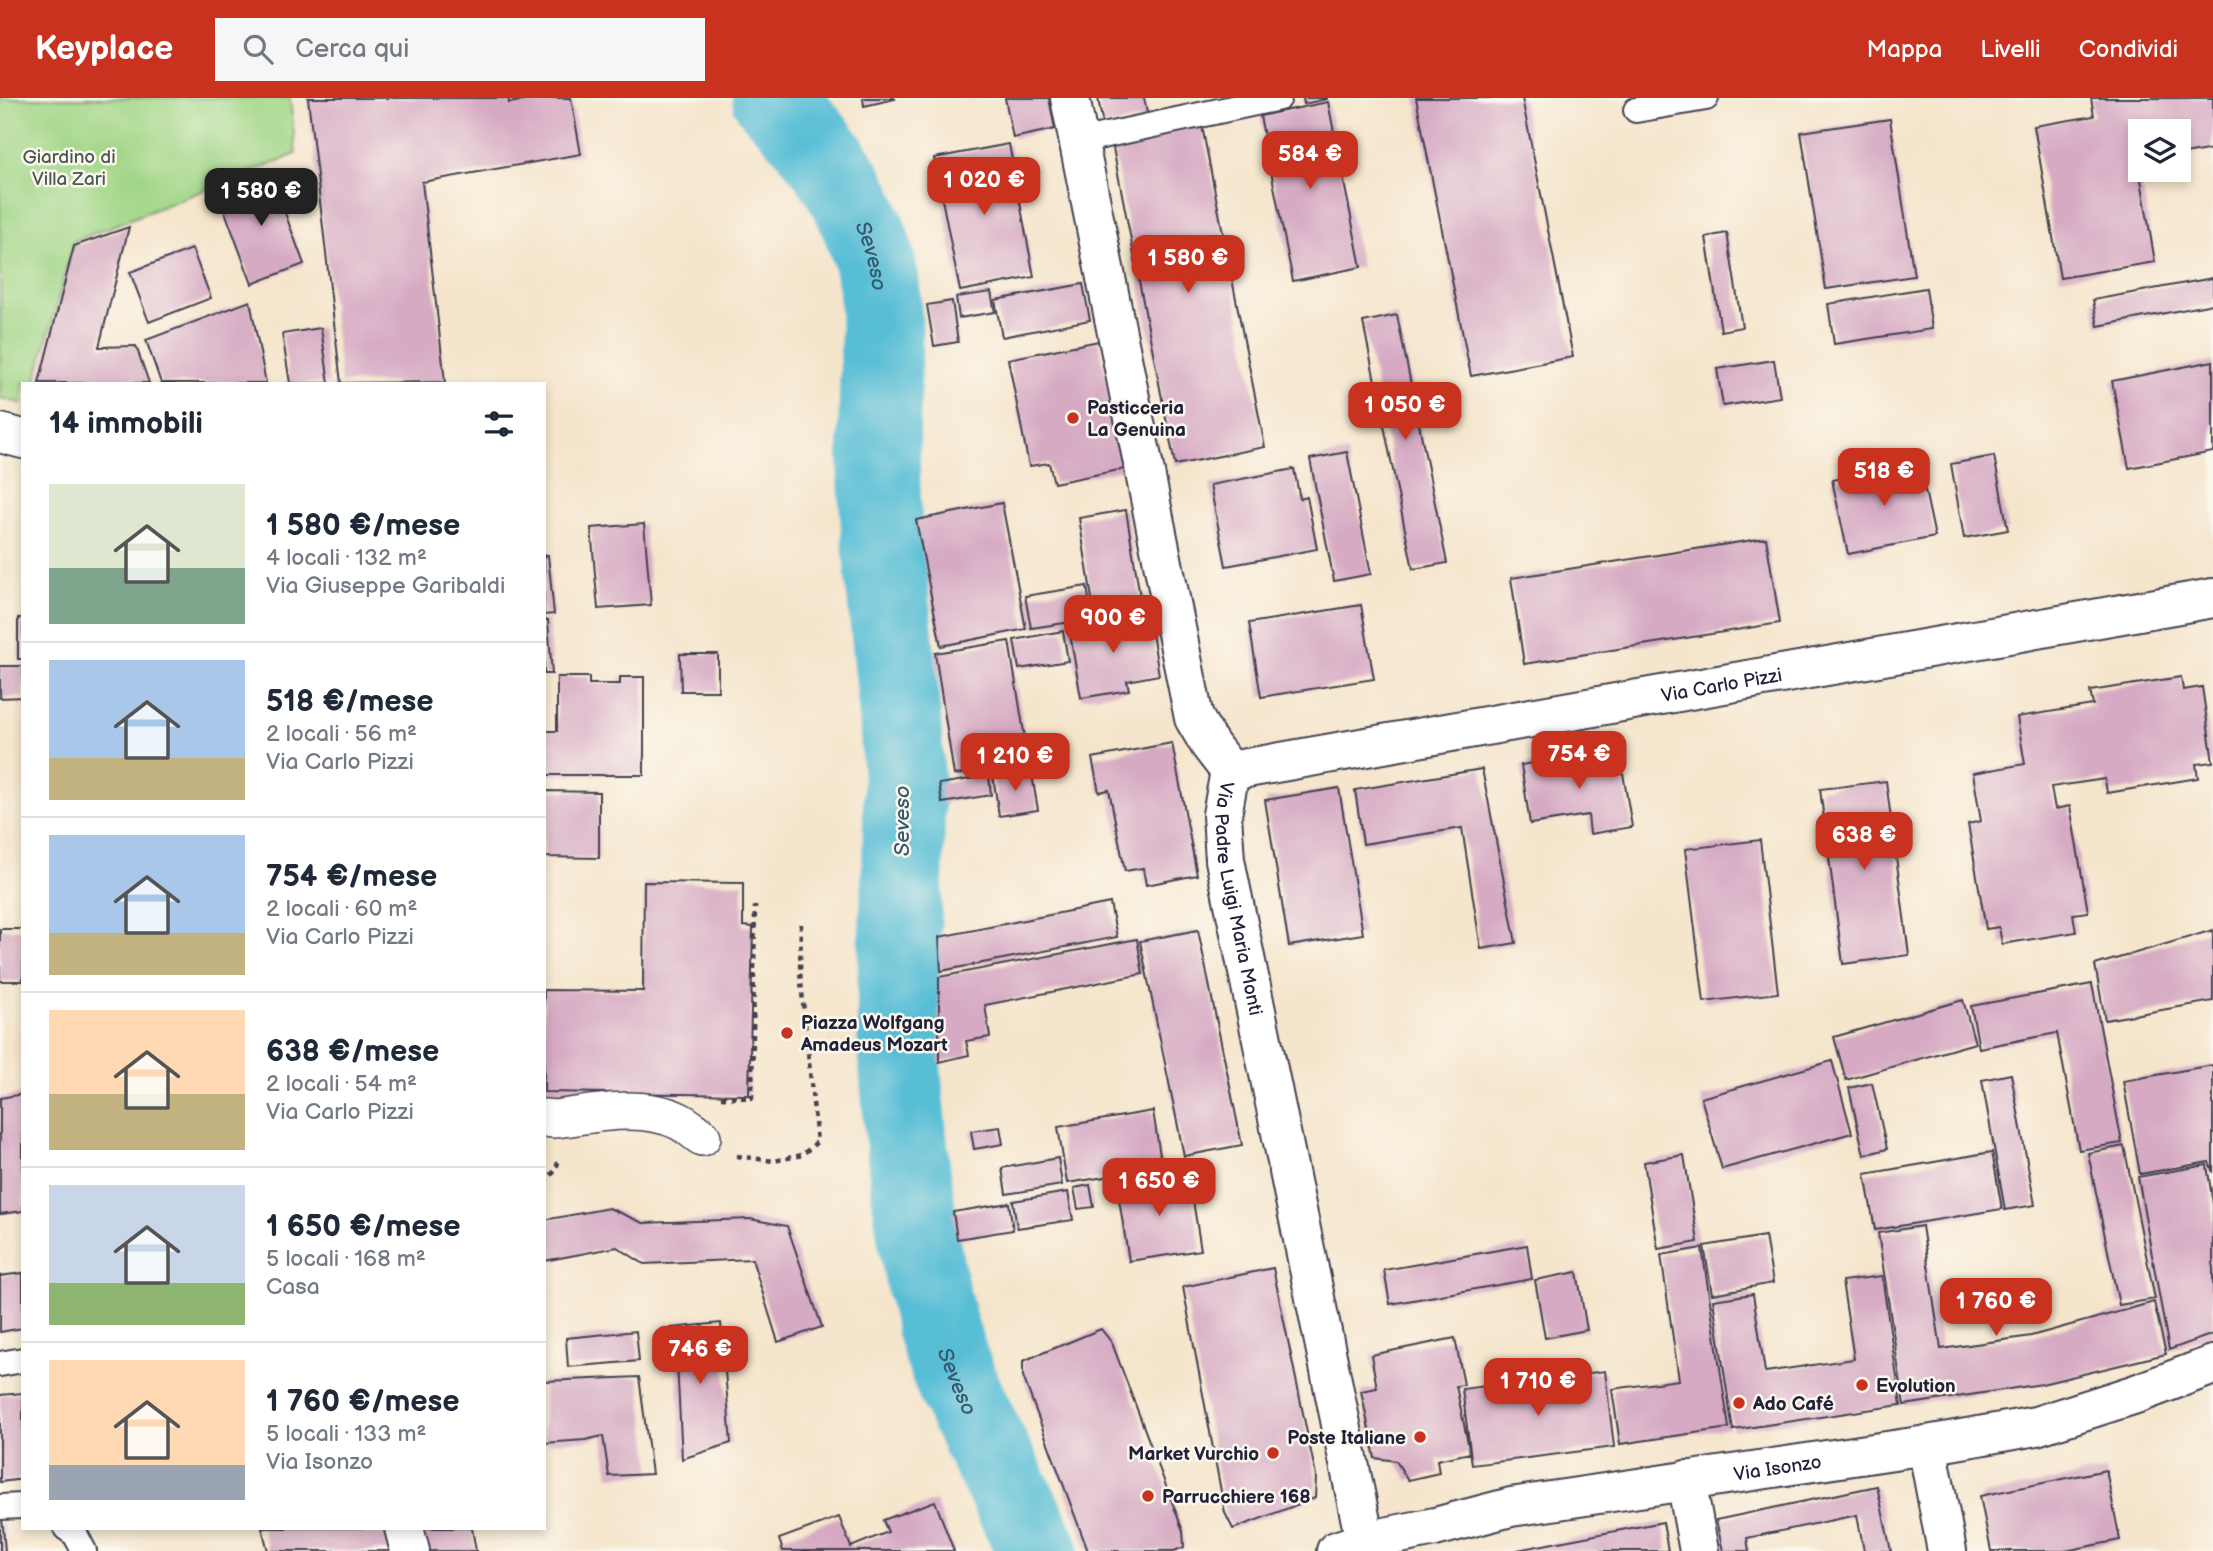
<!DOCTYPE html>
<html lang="it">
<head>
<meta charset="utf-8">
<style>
	body { margin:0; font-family:"Balsamiq Sans",sans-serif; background:#f6f6f7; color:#1f2937; height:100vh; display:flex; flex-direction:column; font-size:26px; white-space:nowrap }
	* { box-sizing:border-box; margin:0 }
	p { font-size:23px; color:#747a83 }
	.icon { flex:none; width:38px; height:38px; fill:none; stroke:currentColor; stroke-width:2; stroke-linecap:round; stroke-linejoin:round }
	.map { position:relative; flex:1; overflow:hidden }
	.sheet { position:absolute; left:21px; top:284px; width:525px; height:1148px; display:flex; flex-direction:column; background:#fff; border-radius:0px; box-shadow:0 4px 10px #0003 }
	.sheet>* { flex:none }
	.buttons { position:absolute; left:2128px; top:21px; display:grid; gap:14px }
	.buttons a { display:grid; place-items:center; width:63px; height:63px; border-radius:0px; background:#fff; box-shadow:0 4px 10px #0003; font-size:35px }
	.price { position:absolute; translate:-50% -60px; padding:0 16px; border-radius:14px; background:#c8321e; color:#fff; font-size:23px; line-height:46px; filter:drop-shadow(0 2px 4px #0008) }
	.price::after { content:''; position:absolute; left:50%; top:42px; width:21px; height:16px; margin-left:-10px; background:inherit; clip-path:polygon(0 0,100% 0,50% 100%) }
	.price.current { background:#222; color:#fff }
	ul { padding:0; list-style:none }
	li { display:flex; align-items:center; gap:21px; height:175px; padding:0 28px }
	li+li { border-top:2px solid #e0e1e3 }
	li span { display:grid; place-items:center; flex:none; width:196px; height:140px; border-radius:0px; color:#555 }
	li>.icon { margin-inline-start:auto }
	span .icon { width:84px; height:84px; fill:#fffc; stroke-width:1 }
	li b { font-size:30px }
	h2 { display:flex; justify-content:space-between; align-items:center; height:84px; padding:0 28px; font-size:30px }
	header { display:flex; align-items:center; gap:42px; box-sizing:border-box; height:98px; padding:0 35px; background:#c8321e; color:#fff }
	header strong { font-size:33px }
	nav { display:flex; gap:38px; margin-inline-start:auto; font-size:24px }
	.search { width:490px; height:63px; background:#f6f6f7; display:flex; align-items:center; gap:18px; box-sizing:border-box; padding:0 24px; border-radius:0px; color:#747a83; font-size:26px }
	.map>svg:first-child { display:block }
	.green { fill:#a1d687; stroke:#627c61; stroke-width:2 }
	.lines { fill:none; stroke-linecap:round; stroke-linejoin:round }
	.river { stroke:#58bed6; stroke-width:82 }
	.building { fill:#d6aac3 }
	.service-casing { stroke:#423f51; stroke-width:28 }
	.pedestrian-casing { stroke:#423f51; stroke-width:40 }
	.minor-casing { stroke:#423f51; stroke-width:42 }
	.path { stroke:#423f51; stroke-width:4.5; stroke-dasharray:5 5; stroke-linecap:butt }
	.service { stroke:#fff; stroke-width:24 }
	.pedestrian { stroke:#fff; stroke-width:37 }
	.minor { stroke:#fff; stroke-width:38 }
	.poi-dot { fill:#c8321e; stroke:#fbf7ec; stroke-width:2.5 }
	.labels { text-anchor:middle; stroke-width:5; stroke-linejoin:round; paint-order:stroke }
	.park-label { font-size:19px; fill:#485852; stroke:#fbf7ec }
	.poi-label { font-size:19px; font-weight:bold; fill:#22223b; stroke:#fbf7ec; text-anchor:start }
	.street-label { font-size:19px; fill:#22223b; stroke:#fbf7ec }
	.water-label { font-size:21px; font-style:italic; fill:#355971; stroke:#fbf7ec }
</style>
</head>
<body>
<header>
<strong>Keyplace</strong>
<div class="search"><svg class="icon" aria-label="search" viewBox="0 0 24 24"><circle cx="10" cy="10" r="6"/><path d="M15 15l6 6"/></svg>Cerca qui</div>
<nav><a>Mappa</a><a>Livelli</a><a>Condividi</a></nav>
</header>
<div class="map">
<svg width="2213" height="1453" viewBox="0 0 2213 1453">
	<rect width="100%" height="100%" fill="#fbf7ec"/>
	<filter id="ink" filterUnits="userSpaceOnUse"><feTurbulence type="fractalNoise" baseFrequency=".0143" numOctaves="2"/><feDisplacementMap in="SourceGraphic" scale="14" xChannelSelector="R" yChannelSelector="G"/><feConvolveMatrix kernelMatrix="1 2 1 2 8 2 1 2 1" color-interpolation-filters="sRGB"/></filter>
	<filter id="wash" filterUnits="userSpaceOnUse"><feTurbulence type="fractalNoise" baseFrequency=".00686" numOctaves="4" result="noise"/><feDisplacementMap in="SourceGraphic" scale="28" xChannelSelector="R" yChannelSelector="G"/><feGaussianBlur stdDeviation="1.57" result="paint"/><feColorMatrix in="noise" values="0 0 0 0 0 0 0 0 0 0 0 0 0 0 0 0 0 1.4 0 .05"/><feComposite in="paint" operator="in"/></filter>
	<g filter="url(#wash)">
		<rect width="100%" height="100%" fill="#f5e5cc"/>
		<path class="green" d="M 0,0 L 290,0 L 296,56 L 74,143 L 35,285 L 23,285 L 23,306 L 0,300 Z"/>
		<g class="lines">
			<path class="river" id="s1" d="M 773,0 C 823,51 853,88 873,158 C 885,202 881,249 880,294 C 879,329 878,365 880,400 C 885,499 902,597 904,696 C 905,772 897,848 898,923 C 899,972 904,1020 909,1067 C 917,1137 927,1210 953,1275 C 977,1336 1012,1393 1038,1453"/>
		</g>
		<g id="blocks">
			<path class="building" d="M 308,0 L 508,0 L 509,5 L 537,0 L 571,0 L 581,56 L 422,84 L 445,284 L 341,285 Z
				M 863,0 L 894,0 L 895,1 L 864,8 Z
				M 1005,0 L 1049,0 L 1055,31 L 1013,40 Z
				M 1098,0 L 1144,0 L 1148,20 L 1103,28 Z
				M 1303,0 L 1327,0 L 1327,1 L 1304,6 Z
				M 1416,0 L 1522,0 L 1573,259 L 1471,278 Z
				M 2091,0 L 2213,0 L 2213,51 L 2179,57 L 2179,33 L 2140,33 L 2140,64 L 2138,64 L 2155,164 L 2060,180 L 2034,28 L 2094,18 Z
				M 1328,4 L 1361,169 L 1293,183 L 1260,18 Z
				M 1890,21 L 1914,178 L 1826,191 L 1801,34 Z
				M 1202,28 L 1265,349 L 1175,367 L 1112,45 Z
				M 1009,46 L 1034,179 L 960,193 L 934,60 Z
				M 270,75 L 304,166 L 252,186 L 218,95 Z
				M 129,129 L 99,249 L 136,248 L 149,285 L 39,285 L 74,148 Z
				M 1727,135 L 1742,229 L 1721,233 L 1706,139 Z
				M 192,151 L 211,200 L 149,224 L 130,174 Z
				M 2213,180 L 2213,206 L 2098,228 L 2093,202 Z
				M 1083,186 L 1090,222 L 1002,239 L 995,202 Z
				M 1926,190 L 1932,231 L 1834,246 L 1828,206 Z
				M 991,194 L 995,214 L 959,220 L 956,199 Z
				M 250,203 L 266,285 L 161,285 L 146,242 Z
				M 952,203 L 958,244 L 934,248 L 927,207 Z
				M 1397,217 L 1447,465 L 1413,471 L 1363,224 Z
				M 321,230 L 329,285 L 290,285 L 282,236 Z
				M 1099,243 L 1124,371 L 1054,385 L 1049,365 L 1029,368 L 1008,261 Z
				M 1774,262 L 1780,299 L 1723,308 L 1717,271 Z
				M 2213,263 L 2213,354 L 2129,370 L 2112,283 Z
				M 1347,354 L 1371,476 L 1334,483 L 1310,361 Z
				M 1994,358 L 2008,432 L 1964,440 L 1951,366 Z
				M 1919,364 L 1935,439 L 1848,456 L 1832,382 Z
				M 1294,371 L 1300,401 L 1307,399 L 1317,451 L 1226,468 L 1210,387 Z
				M 1002,405 L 1026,531 L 941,548 L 916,422 Z
				M 1126,412 L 1142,511 L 1095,519 L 1079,420 Z
				M 644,426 L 651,507 L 598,511 L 591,430 Z
				M 1766,440 L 1780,525 L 1524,566 L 1511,480 Z
				M 544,457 L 548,457 L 554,516 L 544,517 Z
				M 1087,488 L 1092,521 L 1031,530 L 1025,498 Z
				M 1361,507 L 1374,581 L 1261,599 L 1249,525 Z
				M 1149,517 L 1159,577 L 1127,583 L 1129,592 L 1081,600 L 1069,530 Z
				M 18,520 L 23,520 L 23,561 L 18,561 Z
				M 544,522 L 548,522 L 552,576 L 544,576 Z
				M 1063,533 L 1068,563 L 1019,571 L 1014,542 Z
				M 1009,543 L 1029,665 L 954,677 L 935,555 Z
				M 680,556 L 718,556 L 718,593 L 681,593 Z
				M 0,568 L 23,568 L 23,599 L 0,600 Z
				M 557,579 L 589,579 L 589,586 L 620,586 L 620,579 L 644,579 L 644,677 L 544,677 L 544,633 L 557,633 Z
				M 2181,579 L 2183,592 L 2202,589 L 2213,664 L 2196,666 L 2198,680 L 2107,695 L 2105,681 L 2051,689 L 2055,711 L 2070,708 L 2088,814 L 2073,816 L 2076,834 L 2002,846 L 1999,829 L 1986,831 L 1968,726 L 1981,723 L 1973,675 L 2025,666 L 2017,619 L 2093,607 L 2090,593 Z
				M 1172,645 L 1197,777 L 1146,787 L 1143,770 L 1125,773 L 1109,692 L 1099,694 L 1092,660 Z
				M 1619,651 L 1632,729 L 1590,736 L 1588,717 L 1530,726 L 1521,667 Z
				M 1031,671 L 1038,712 L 999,718 L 993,677 Z
				M 1482,671 L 1516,845 L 1481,851 L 1462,730 L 1363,746 L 1355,692 Z
				M 989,678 L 991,697 L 942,705 L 939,686 Z
				M 1886,683 L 1909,857 L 1843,866 L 1820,691 Z
				M 1339,690 L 1363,836 L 1289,848 L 1265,702 Z
				M 544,693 L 599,694 L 599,760 L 544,759 Z
				M 1760,742 L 1778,895 L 1704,904 L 1685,751 Z
				M 644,784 L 743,785 L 743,828 L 753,829 L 749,997 L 544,994 L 544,892 L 643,893 Z
				M 1110,805 L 1117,839 L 941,873 L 939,839 Z
				M 0,831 L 23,831 L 23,883 L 0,883 Z
				M 1198,832 L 1242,1047 L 1184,1058 L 1140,843 Z
				M 2213,832 L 2213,903 L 2105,922 L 2095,867 Z
				M 1137,841 L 1143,876 L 985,907 L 990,939 L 966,943 L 969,957 L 939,964 L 939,879 Z
				M 2092,886 L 2122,1045 L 2079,1052 L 2057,935 L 1979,950 L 1971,908 Z
				M 1963,902 L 1975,945 L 1846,982 L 1834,939 Z
				M 1832,963 L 1852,1035 L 1722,1071 L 1701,1000 Z
				M 2213,967 L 2213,1075 L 2209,1064 L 2140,1076 L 2123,983 Z
				M 2011,976 L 2035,1107 L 2005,1112 L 1982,982 Z
				M 1872,985 L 1887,1051 L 1864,1057 L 1849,990 Z
				M 23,996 L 23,1113 L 0,1116 L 0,1000 Z
				M 1153,1013 L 1162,1070 L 1067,1085 L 1058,1029 Z
				M 1000,1029 L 1003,1046 L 974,1051 L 971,1033 Z
				M 2124,1048 L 2155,1201 L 2119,1207 L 2088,1055 Z
				M 1992,1054 L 2002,1111 L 1875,1132 L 1865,1076 Z
				M 1684,1057 L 1698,1144 L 1658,1151 L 1644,1064 Z
				M 1058,1060 L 1062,1087 L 1006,1096 L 1002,1070 Z
				M 2207,1067 L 2213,1106 L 2213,1236 L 2169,1252 L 2138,1079 Z
				M 1189,1078 L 1201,1152 L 1129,1163 L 1117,1089 Z
				M 1090,1087 L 1094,1109 L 1078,1111 L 1074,1090 Z
				M 1068,1094 L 1073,1122 L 1017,1130 L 1013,1103 Z
				M 1009,1105 L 1013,1132 L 957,1141 L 953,1114 Z
				M 609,1110 L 643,1125 L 750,1121 L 787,1128 L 822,1229 L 778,1244 L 752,1161 L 644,1166 L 617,1149 L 544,1163 L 544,1122 Z
				M 1922,1128 L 1941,1251 L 2031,1238 L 2154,1204 L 2166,1256 L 2042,1286 L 1904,1307 L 1878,1135 Z
				M 1765,1138 L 1773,1185 L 1712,1196 L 1704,1148 Z
				M 1527,1147 L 1532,1181 L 1390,1206 L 1384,1172 Z
				M 1702,1150 L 1729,1330 L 1620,1346 L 1612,1291 L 1679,1282 L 1661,1157 Z
				M 1273,1170 L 1316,1378 L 1315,1400 L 1233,1431 L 1225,1415 L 1183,1189 Z
				M 1577,1174 L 1587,1232 L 1545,1240 L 1535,1182 Z
				M 23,1175 L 23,1230 L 0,1234 L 0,1178 Z
				M 1882,1178 L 1901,1307 L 1733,1332 L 1713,1202 L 1753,1196 L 1765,1274 L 1854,1261 L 1842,1183 Z
				M 721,1225 L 731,1345 L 682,1361 L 677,1264 L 665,1264 L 661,1231 Z
				M 1101,1231 L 1112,1245 L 1183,1433 L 1184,1449 L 1174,1453 L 1088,1453 L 1023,1278 L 1023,1263 Z
				M 636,1233 L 639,1263 L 568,1269 L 566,1240 Z
				M 1455,1240 L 1464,1287 L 1456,1288 L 1470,1355 L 1437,1362 L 1439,1375 L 1408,1382 L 1396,1363 L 1375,1360 L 1361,1293 L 1377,1290 L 1371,1257 Z
				M 1605,1273 L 1614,1349 L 1472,1367 L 1462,1291 Z
				M 639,1279 L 652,1376 L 609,1378 L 603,1338 L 585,1342 L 544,1345 L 544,1283 Z
				M 23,1295 L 23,1381 L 0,1384 L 0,1297 Z
				M 2106,1372 L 2120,1442 L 2065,1453 L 1991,1453 L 1980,1398 Z
				M 1877,1388 L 1891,1453 L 1864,1453 L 1857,1417 L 1747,1440 L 1749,1453 L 1723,1453 L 1716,1422 Z
				M 935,1403 L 954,1453 L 783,1453 L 779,1441 L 839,1419 L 851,1449 L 888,1434 L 883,1422 Z
				M 0,1418 L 2,1418 L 5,1453 L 0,1453 Z
				M 1663,1424 L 1668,1453 L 1517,1453 L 1517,1452 Z
				M 262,1430 L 384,1430 L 390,1453 L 268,1453 Z
				M 418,1430 L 472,1430 L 476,1453 L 423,1453 Z"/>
		</g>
	</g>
	<g filter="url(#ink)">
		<use href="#blocks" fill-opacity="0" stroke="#423f51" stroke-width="2"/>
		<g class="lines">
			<g class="service-casing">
				<path id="service" d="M 1636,12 L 1706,0
					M 1079,43 L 1279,0
					M 0,1266 L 23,1262
					M 0,1409 L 23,1408
					M 66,1430 L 75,1436 L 84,1453"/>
			</g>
			<g class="pedestrian-casing">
				<path id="pedestrian" d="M 544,1020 L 555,1021 C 595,1016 641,1005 679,1023 C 687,1027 695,1034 702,1039"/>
			</g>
			<g class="minor-casing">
				<g id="minor">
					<path id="s2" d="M 1070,0 L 1194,620 L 1210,647 L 1230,673 L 1222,717 L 1225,762 L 1365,1443"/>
					<path d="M 0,335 L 23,341"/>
					<path id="s3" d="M 1230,673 L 2213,500"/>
					<path d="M 1927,1347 L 1947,1453"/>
					<path d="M 1686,1382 L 1699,1453"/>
					<path d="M 404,1430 L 410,1453"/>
					<path id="s4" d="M 1336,1453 L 1365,1443 L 1435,1429 L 1511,1409 L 1927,1347 L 2036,1328 L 2136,1296 L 2213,1267"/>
				</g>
			</g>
			<path class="path" d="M 721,999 L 752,1000 L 755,808
				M 737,1058 L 774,1063 L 802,1057 L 817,1044 L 800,874 L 801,826
				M 544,1084 L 555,1073 L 559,1062"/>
			<use href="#service" class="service"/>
			<use href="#pedestrian" class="pedestrian"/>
			<use href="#minor" class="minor"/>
		</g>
	</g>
	<g class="poi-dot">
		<circle cx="1073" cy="320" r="7"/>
		<circle cx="787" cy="935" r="7"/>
		<circle cx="1862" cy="1287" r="7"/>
		<circle cx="1739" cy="1305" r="7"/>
		<circle cx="1420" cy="1339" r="7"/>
		<circle cx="1273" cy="1355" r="7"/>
		<circle cx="1148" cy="1398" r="7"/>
	</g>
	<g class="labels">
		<g class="park-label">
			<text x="69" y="65">Giardino di<tspan x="69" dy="22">Villa Zari</tspan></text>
		</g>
		<g class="poi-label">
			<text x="1087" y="316">Pasticceria<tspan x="1087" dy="22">La Genuina</tspan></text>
			<text x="801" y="931">Piazza Wolfgang<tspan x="801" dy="22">Amadeus Mozart</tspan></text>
			<text x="1876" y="1294">Evolution</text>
			<text x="1753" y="1312">Ado Café</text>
			<text x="1406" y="1346" text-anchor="end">Poste Italiane</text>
			<text x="1259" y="1362" text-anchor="end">Market Vurchio</text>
			<text x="1162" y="1405">Parrucchiere 168</text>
		</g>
		<g class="street-label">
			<text dy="7" stroke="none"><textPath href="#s3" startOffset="499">Via Carlo Pizzi</textPath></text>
			<text dy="7" stroke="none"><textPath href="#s2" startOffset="826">Via Padre Luigi Maria Monti</textPath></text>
			<text dy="7" stroke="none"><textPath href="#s4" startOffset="450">Via Isonzo</textPath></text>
		</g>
		<g class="water-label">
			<text dy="7" stroke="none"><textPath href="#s1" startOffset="189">Seveso</textPath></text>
			<text transform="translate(902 723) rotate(-90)" y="7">Seveso</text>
			<text dy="7" stroke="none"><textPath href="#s1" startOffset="1323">Seveso</textPath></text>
		</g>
	</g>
</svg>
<div class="buttons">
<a><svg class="icon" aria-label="layers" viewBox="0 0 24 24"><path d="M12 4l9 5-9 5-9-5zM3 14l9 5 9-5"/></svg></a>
</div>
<b class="price" style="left:1310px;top:93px">584 €</b>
<b class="price" style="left:984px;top:119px">1 020 €</b>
<b class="price current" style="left:261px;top:130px">1 580 €</b>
<b class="price" style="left:1188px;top:197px">1 580 €</b>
<b class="price" style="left:1405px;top:344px">1 050 €</b>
<b class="price" style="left:1884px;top:410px">518 €</b>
<b class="price" style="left:1113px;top:557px">900 €</b>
<b class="price" style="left:1579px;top:693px">754 €</b>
<b class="price" style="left:1015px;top:695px">1 210 €</b>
<b class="price" style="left:1864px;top:774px">638 €</b>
<b class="price" style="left:1159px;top:1120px">1 650 €</b>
<b class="price" style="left:1996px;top:1240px">1 760 €</b>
<b class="price" style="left:700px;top:1288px">746 €</b>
<b class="price" style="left:1538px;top:1320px">1 710 €</b>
<section class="sheet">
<h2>14 immobili<svg class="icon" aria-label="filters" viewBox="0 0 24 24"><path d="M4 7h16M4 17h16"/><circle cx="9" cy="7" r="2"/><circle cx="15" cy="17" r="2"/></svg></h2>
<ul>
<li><span style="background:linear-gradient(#dfe7d0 60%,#7fa58c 0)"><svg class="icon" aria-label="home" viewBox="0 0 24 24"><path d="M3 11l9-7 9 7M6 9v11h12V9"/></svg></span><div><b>1 580 €/mese</b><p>4 locali · 132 m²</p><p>Via Giuseppe Garibaldi</p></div></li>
<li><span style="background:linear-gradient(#a9c7e8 70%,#c2b280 0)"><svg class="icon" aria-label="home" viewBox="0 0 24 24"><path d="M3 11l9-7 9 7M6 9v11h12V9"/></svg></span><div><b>518 €/mese</b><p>2 locali · 56 m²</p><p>Via Carlo Pizzi</p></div></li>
<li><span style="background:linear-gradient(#a9c7e8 70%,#c2b280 0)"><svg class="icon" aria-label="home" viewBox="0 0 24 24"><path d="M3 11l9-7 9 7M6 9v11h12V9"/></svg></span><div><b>754 €/mese</b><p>2 locali · 60 m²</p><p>Via Carlo Pizzi</p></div></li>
<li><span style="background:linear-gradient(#ffd9b3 60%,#c2b280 0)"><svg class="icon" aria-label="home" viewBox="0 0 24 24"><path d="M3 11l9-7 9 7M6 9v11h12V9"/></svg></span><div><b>638 €/mese</b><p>2 locali · 54 m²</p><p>Via Carlo Pizzi</p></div></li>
<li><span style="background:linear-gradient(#c9d6e8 70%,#8fb573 0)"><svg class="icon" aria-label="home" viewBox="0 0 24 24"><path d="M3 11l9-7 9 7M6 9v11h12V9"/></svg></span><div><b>1 650 €/mese</b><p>5 locali · 168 m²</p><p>Casa</p></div></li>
<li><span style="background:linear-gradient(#ffd9b3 75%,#9aa5b1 0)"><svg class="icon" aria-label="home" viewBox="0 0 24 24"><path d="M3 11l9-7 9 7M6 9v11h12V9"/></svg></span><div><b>1 760 €/mese</b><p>5 locali · 133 m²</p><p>Via Isonzo</p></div></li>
</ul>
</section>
</div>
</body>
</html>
